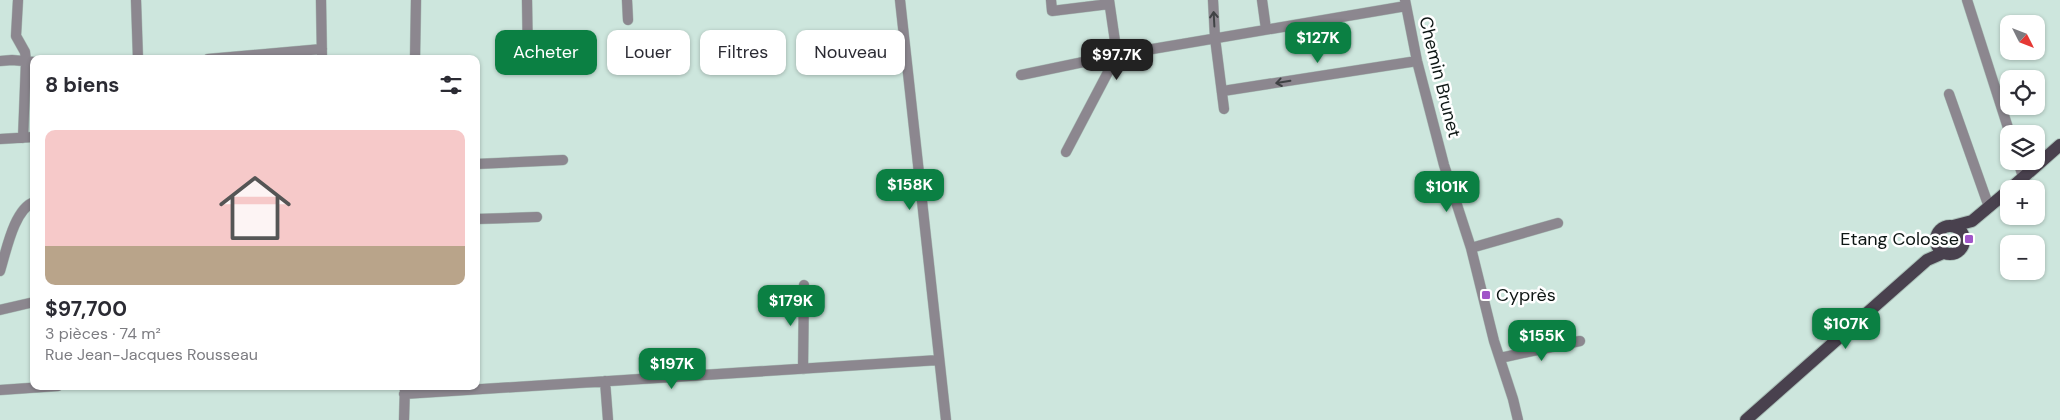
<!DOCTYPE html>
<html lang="fr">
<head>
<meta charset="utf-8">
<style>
	body { margin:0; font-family:"DM Sans",sans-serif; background:#f2f2f3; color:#2b2b33; height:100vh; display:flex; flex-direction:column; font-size:19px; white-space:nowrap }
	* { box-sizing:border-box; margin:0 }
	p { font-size:16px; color:#7c7c81 }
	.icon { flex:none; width:28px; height:28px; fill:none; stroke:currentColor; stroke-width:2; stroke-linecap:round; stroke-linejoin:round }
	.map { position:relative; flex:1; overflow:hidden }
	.side { position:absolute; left:30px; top:55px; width:450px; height:335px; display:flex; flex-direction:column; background:#fff; border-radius:10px; box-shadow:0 1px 4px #0004 }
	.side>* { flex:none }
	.hud { position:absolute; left:495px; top:30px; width:475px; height:45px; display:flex; gap:10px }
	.needle { width:32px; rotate:132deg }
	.controls { position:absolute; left:2000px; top:15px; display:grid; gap:10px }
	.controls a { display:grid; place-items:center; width:45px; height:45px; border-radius:10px; background:#fff; box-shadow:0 1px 4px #0004; font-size:25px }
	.price { position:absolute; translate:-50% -42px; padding:0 11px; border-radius:10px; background:#0b8043; color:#fff; font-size:16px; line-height:32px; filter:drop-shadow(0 1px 2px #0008) }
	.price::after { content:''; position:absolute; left:50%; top:30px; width:15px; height:11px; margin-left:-8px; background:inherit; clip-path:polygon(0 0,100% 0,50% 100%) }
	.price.current { background:#222; color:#fff }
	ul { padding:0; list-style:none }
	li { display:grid; align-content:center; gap:10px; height:265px; padding:0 15px }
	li+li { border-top:1px solid #e1e1e2 }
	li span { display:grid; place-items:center; height:155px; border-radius:10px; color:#555 }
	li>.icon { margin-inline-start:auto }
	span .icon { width:90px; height:90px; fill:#fffc; stroke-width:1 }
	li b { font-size:21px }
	h2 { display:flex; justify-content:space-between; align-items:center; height:60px; padding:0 15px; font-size:21px }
	.tag { padding:0 18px; border-radius:10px; background:#fff; box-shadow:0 1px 4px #0004; font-size:18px; line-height:45px }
	.tag.current { background:#0b8043; color:#fff }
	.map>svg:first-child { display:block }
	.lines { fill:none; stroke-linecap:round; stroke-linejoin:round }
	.minor-casing { stroke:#abc1b9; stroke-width:11 }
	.major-casing { stroke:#abc1b9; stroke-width:14 }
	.minor { stroke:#8c878f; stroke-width:10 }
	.major { stroke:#49414e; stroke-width:12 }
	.oneway { stroke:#404345 }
	.poi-dot { fill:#a055c8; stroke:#fff; stroke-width:2 }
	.labels { text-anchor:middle; stroke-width:5; stroke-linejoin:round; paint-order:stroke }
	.street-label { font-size:18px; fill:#0e1614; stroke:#fff }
	.poi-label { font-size:18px; fill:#0e1614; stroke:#fff; text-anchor:end }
</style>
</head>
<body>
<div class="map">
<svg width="2060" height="420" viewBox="0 0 2060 420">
	<rect width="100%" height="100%" fill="#cde6dd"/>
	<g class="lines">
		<g class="minor-casing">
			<path id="minor" d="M 18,0 L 16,36 L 25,52 L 26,61 L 23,138
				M 136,0 L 138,59
				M 321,0 L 322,59
				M 527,0 L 528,61
				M 627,0 L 628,20
				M 900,0 L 946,420
				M 1051,0 L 1052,11 L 1109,4
				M 1213,0 L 1215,38 L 1224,109
				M 1262,0 L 1266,29
				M 1405,0 L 1417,61 L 1444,165 L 1471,248 L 1494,341 L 1513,399 L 1518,420
				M 1967,0 L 2010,134
				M 208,59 L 322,49
				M 415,59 L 416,0
				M 0,61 L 12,60 L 34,62
				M 1021,75 L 1117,55 L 1406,6
				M 1223,91 L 1417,61
				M 1949,94 L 1989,207
				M 0,139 L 34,137
				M 1066,152 L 1117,55 L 1109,0
				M 2018,161 L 2023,177
				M 476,164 L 563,160
				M 476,219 L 537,217
				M 1471,248 L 1558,223
				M 0,271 C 6,252 14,209 34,202
				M 0,310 L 34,302
				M 1500,358 L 1580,341
				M 803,369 L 804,285
				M 605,381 L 608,420
				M 0,390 L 58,386
				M 404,394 L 939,360
				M 404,420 L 405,386"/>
		</g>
		<g class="major-casing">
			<path id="major" d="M 2010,189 L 2060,145
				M1936 240a14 14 0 1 1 28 0a14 14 0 1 1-28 0Z
				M 1953,226 L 1972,221 L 2009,190
				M 1746,420 L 1927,260 L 1943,253"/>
		</g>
		<use href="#minor" class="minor"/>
		<use href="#major" class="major"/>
	</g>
	<defs><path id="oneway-shaft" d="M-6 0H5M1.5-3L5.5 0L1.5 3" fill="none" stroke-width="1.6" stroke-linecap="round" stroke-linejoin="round" transform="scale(1.25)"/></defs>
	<g class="oneway">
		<use href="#oneway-shaft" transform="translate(1214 19) rotate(-93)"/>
		<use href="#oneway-shaft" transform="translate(1283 82) rotate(171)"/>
	</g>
	<g class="poi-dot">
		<rect x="1964" y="234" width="10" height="10" rx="2.5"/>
		<rect x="1481" y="290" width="10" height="10" rx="2.5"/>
	</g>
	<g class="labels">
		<g class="street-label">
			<text transform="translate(1440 77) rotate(76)" y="6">Chemin Brunet</text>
		</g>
		<g class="poi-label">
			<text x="1959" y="245">Etang Colosse</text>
			<text x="1496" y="301" text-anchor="start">Cyprès</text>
		</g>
	</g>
</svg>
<div class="controls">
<a><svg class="needle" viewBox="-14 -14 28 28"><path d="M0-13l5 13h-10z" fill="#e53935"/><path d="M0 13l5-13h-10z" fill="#7c7c81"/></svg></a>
<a><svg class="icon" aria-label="locate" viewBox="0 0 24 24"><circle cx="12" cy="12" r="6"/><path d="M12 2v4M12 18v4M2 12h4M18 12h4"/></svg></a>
<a><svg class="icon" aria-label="layers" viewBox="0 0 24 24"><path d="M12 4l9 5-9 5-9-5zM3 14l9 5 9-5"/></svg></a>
<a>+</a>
<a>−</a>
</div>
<b class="price" style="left:1318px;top:64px">$127K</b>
<b class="price current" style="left:1117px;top:81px">$97.7K</b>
<b class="price" style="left:910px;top:211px">$158K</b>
<b class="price" style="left:1447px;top:213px">$101K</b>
<b class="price" style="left:791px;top:327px">$179K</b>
<b class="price" style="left:1846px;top:350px">$107K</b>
<b class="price" style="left:1542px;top:362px">$155K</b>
<b class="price" style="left:672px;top:390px">$197K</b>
<div class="hud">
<a class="tag current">Acheter</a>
<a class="tag">Louer</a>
<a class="tag">Filtres</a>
<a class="tag">Nouveau</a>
</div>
<section class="side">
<h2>8 biens<svg class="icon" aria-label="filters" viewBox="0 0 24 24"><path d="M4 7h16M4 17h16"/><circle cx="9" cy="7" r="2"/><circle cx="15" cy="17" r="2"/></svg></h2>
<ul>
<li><span style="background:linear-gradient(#f6c9c9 75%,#b9a48a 0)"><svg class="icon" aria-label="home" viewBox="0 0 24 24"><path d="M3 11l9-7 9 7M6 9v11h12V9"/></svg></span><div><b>$97,700</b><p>3 pièces · 74 m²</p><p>Rue Jean-Jacques Rousseau</p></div></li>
</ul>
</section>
</div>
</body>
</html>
